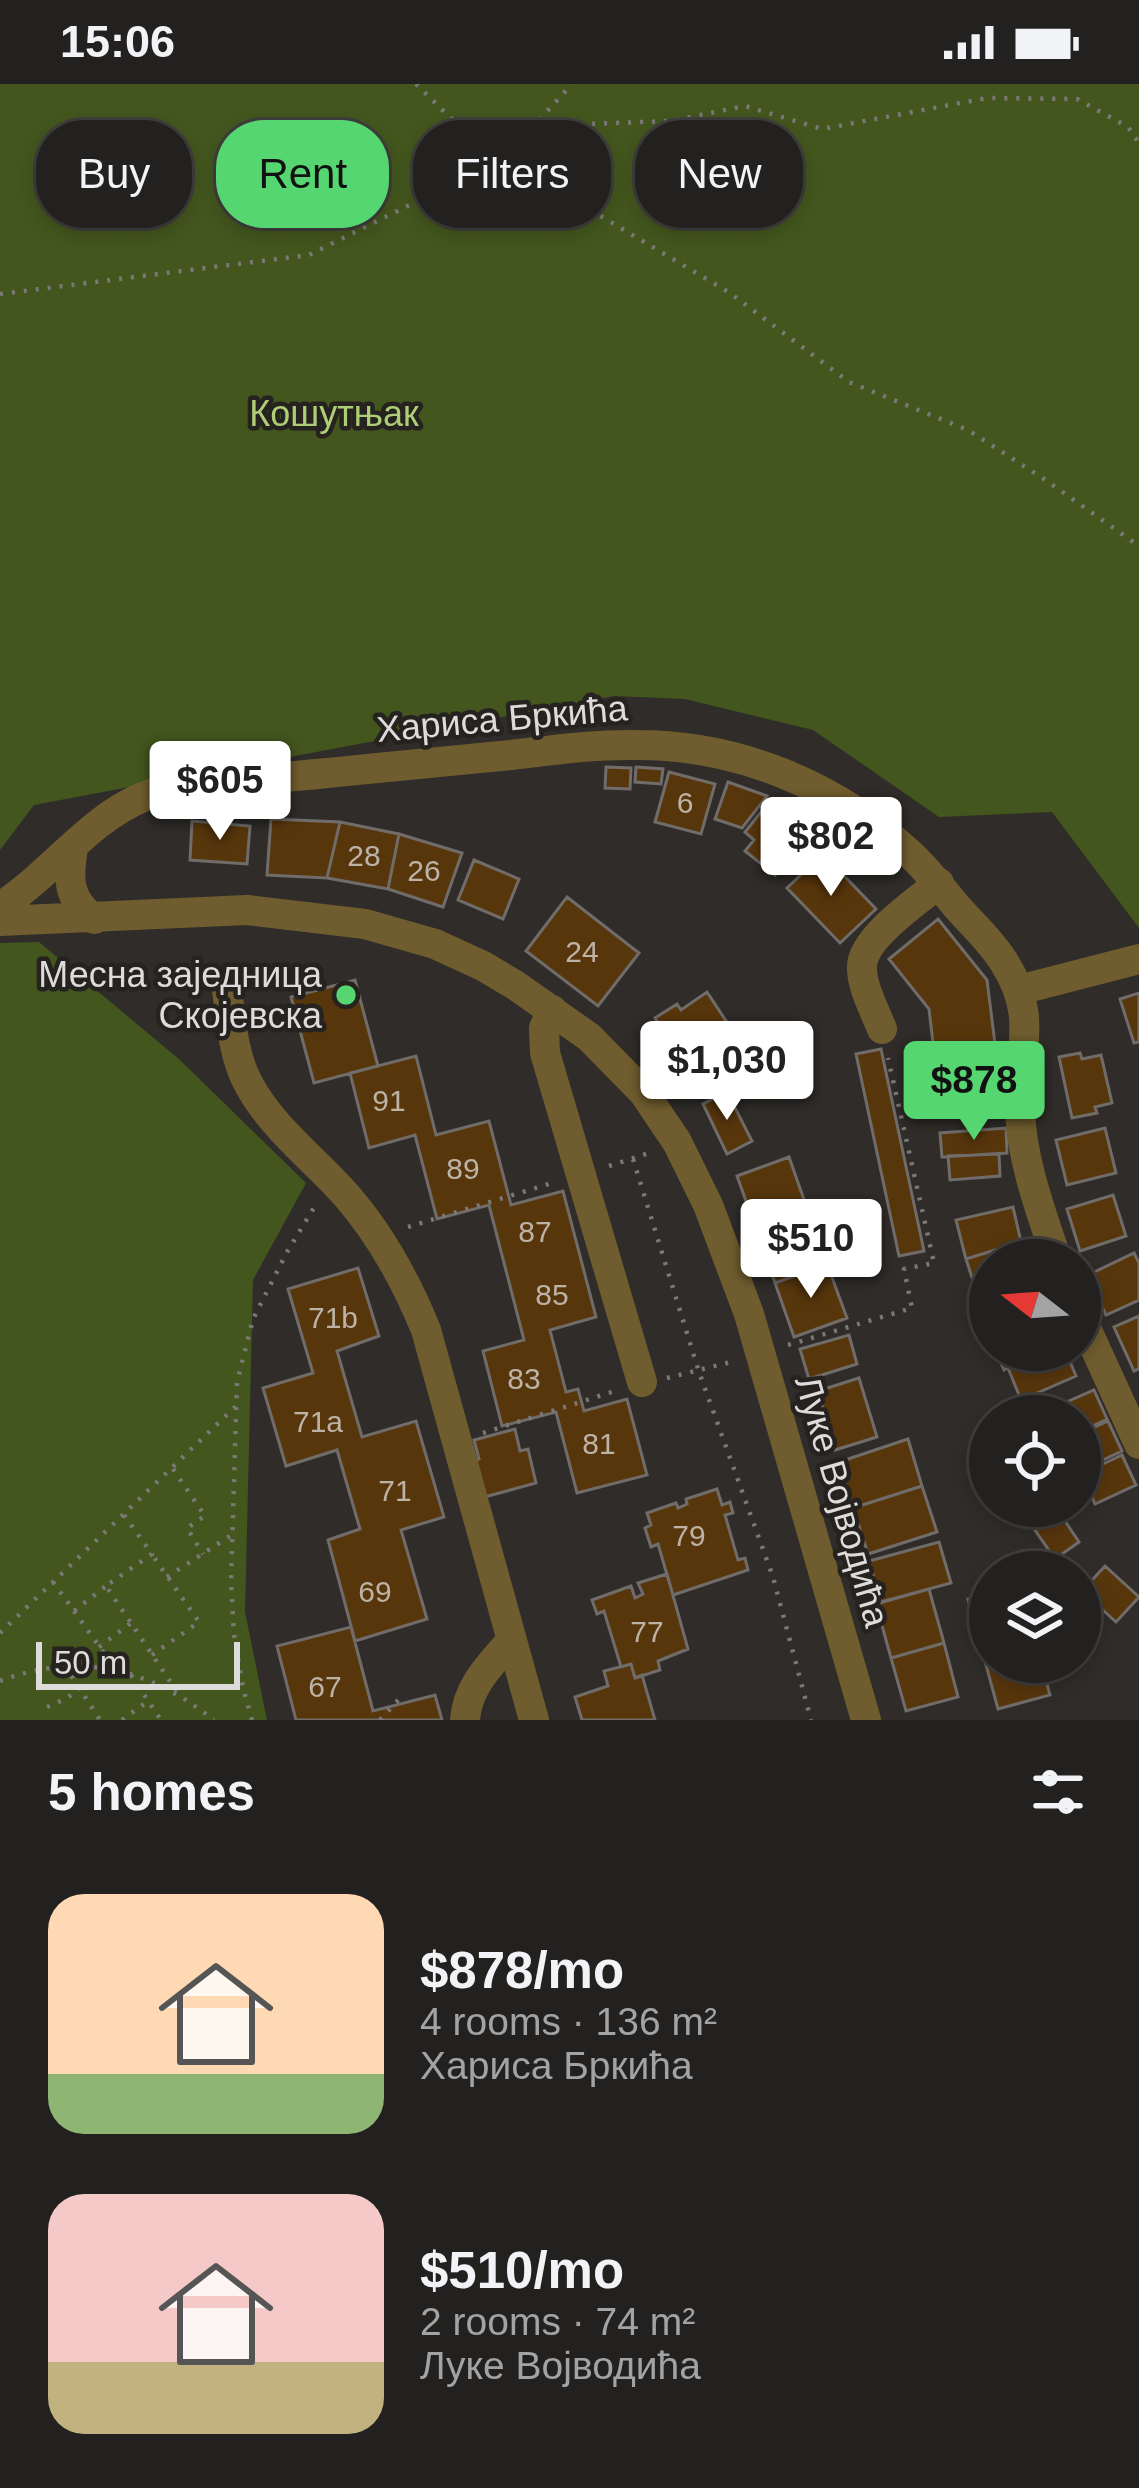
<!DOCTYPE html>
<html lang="en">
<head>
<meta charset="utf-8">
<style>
	body { margin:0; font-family:Helvetica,sans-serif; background:#2b2928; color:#f1f3f6; height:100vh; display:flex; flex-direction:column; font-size:45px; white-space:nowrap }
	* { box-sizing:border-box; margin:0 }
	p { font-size:39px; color:#a3a3a4 }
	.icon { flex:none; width:66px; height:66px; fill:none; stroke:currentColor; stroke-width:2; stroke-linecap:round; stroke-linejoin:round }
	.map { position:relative; height:1636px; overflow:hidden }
	.details { display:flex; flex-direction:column; background:#23211f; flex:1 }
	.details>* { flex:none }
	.top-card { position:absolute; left:36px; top:36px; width:1068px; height:108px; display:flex; gap:24px }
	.needle { width:78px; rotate:287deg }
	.buttons { position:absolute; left:969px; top:1155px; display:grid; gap:24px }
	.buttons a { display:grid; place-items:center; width:132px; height:132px; border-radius:50%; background:#23211f; box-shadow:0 6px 18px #0003,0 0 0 3px #403e3d; font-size:60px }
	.scale { position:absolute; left:36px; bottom:30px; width:204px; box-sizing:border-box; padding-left:12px; border:6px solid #dedcda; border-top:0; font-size:33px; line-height:42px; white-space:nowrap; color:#dedcda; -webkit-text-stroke:9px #25221f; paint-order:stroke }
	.price { position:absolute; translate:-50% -102px; padding:0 27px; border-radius:12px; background:#fff; color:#222; font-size:39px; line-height:78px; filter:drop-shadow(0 3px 6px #0008) }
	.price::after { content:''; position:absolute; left:50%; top:72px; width:36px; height:27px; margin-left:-18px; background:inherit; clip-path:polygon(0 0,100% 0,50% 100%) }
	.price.current { background:#56d671; color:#111 }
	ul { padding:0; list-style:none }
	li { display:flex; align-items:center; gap:36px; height:300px; padding:0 48px }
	li span { display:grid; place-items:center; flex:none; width:336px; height:240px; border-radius:36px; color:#555 }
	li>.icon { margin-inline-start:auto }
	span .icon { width:144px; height:144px; fill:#fffc; stroke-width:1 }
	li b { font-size:51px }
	h2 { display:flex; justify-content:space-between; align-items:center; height:144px; padding:0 48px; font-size:51px }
	.pill { padding:0 42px; border-radius:48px; background:#23211f; box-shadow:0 6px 18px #0003,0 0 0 3px #403e3d; font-size:42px; line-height:108px }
	.pill.current { background:#56d671; color:#111 }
	.status { display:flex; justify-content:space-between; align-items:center; height:84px; padding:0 60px; background:#23211f; direction:ltr }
	.status svg { height:33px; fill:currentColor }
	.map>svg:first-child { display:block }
	.green { fill:#43561e }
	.building { fill:#58360c; stroke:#706c69; stroke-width:3 }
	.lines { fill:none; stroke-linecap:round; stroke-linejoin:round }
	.path { stroke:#7b7976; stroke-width:4.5; stroke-dasharray:3 9; stroke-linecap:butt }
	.minor { stroke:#705d2f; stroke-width:30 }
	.poi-dot { fill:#56d671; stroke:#25221f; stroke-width:4.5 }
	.labels { text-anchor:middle; stroke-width:9; stroke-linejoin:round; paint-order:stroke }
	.number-label { font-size:30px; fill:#bcb2a6 }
	.park-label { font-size:36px; fill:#adce75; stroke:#25221f }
	.street-label { font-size:36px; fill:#dedcda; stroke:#25221f }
	.poi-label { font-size:36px; fill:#dedcda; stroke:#25221f; text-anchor:end }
</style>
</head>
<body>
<div class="status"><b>15:06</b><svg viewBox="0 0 49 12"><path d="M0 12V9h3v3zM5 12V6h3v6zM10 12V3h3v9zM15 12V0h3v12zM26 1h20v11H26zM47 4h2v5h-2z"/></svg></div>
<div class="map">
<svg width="1139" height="1636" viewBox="0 0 1139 1636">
	<rect width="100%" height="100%" fill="#2f2c29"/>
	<path class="green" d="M 0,0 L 1139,0 L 1139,844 L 1052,728 L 939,733 L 813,646 L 685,615 L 614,612 L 34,721 L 0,766 Z
		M 39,858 L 180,976 L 306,1099 L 253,1196 L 245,1528 L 267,1636 L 0,1636 L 0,859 Z"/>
	<path class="building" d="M 606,683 L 631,684 L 630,705 L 605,704 Z
		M 636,683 L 663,685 L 661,700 L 635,698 Z
		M 669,688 L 715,700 L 701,750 L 655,738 Z
		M 728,698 L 767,712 L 742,744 L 715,735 Z
		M 761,728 L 810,766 L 794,786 L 785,778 L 775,791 L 745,767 L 754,756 L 745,748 Z
		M 271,735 L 340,738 L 327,794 L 267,791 Z
		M 192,737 L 250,742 L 247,780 L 190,776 Z
		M 340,738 L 399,750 L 388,805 L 327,794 Z
		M 399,750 L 462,769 L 443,823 L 388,805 Z
		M 823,770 L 876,825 L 840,859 L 787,804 Z
		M 474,776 L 519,795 L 503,835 L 458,816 Z
		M 567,813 L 639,869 L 598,922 L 526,867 Z
		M 938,835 L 987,896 L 996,968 L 935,976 L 929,925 L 889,875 Z
		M 355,896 L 378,982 L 314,999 L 291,913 Z
		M 707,908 L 734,949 L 686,981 L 655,934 L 677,920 L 681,926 Z
		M 1139,909 L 1139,958 L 1134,959 L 1120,915 Z
		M 881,965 L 924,1167 L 899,1172 L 856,970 Z
		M 1080,969 L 1082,975 L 1101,971 L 1112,1019 L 1095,1023 L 1097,1029 L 1072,1034 L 1059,973 Z
		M 416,972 L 436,1051 L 489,1037 L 511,1121 L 563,1107 L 596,1233 L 550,1246 L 566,1308 L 578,1305 L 584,1327 L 627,1315 L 647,1391 L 577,1409 L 556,1328 L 502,1342 L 483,1267 L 524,1256 L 489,1121 L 437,1135 L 415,1051 L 369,1064 L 350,989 Z
		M 710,974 L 724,999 L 699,1013 L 685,988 Z
		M 727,1008 L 752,1057 L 727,1070 L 703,1020 Z
		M 1006,1044 L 1007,1069 L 942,1073 L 940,1049 Z
		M 1105,1044 L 1116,1089 L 1067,1101 L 1056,1056 Z
		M 999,1070 L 1000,1092 L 950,1096 L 948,1072 Z
		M 789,1073 L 808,1127 L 756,1145 L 737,1092 Z
		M 1113,1111 L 1126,1152 L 1080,1167 L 1067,1125 Z
		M 1013,1123 L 1021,1158 L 966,1175 L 956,1136 Z
		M 808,1127 L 827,1180 L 775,1199 L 756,1145 Z
		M 1021,1158 L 1027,1176 L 990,1176 L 990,1211 L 979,1215 L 966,1175 Z
		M 1134,1169 L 1139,1179 L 1139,1216 L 1106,1231 L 1088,1191 Z
		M 827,1180 L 847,1234 L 794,1253 L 775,1199 Z
		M 358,1184 L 379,1252 L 337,1267 L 362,1353 L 416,1337 L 444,1433 L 401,1446 L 427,1535 L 355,1557 L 328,1456 L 360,1445 L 337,1366 L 286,1382 L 263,1304 L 313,1289 L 288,1205 Z
		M 1139,1232 L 1139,1285 L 1134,1287 L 1114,1243 Z
		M 849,1251 L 857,1280 L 809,1295 L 800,1265 Z
		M 995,1266 L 1065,1266 L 1076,1292 L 1021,1316 L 1008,1284 L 1004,1286 Z
		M 859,1294 L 877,1353 L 835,1366 L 818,1307 Z
		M 1094,1306 L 1107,1335 L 1080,1348 L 1080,1332 L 1057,1332 L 1053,1324 Z
		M 1108,1337 L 1122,1367 L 1081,1386 L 1080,1350 Z
		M 515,1345 L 520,1367 L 528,1365 L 536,1399 L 481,1414 L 471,1377 L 479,1375 L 474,1356 Z
		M 908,1355 L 922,1402 L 853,1424 L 839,1378 Z
		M 1122,1371 L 1136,1401 L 1095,1420 L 1082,1390 Z
		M 922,1402 L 937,1448 L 868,1470 L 853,1424 Z
		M 717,1405 L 722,1421 L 730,1418 L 733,1429 L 725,1431 L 738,1476 L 745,1474 L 748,1486 L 673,1511 L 658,1460 L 651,1463 L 645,1444 L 651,1441 L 647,1429 L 676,1419 L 678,1424 L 687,1420 L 686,1415 Z
		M 1055,1422 L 1079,1458 L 1055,1475 L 1030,1439 Z
		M 939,1458 L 951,1499 L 881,1518 L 869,1477 Z
		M 1105,1482 L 1139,1513 L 1116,1538 L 1082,1507 Z
		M 667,1490 L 688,1565 L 658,1577 L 660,1586 L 635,1594 L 631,1580 L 621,1583 L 604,1527 L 597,1530 L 592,1516 L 631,1502 L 635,1514 L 643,1510 L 638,1499 Z
		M 929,1505 L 944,1559 L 891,1574 L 876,1520 Z
		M 990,1509 L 990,1578 L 1041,1578 L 1050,1611 L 998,1625 L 968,1515 Z
		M 351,1543 L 373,1627 L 435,1611 L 442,1636 L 296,1636 L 277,1562 Z
		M 944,1559 L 958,1613 L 906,1627 L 891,1574 Z
		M 631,1580 L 635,1594 L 642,1591 L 655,1636 L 582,1636 L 575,1613 L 608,1602 L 604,1587 Z"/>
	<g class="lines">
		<path class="path" d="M 416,0 L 463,46 L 562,109 L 730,209 L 849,298 L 968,346 L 1044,395 L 1139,462
			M 507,71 L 572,0
			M 0,210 L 309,171 L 506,73 L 588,40 L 670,37 L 745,22 L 822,45 L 987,14 L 1077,15 L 1128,43 L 1139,59
			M 633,1075 L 699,1288 L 773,1493 L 811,1636
			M 609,1082 L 649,1069
			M 408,1143 L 552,1099
			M 788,1261 L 912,1224 L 904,1185 L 934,1179 L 888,974
			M 667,1294 L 731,1278
			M 483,1349 L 615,1307
			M 173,1385 L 205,1432 L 187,1444 L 203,1470
			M 124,1431 L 152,1470 L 106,1502 L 180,1612
			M 167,1493 L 233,1450
			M 53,1498 L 74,1527 L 106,1502
			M 74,1527 L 116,1586
			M 0,1549 L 237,1321
			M 99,1563 L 131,1539
			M 152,1571 L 199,1538 L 153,1472
			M 65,1582 L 100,1636
			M 131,1591 L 161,1636
			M 0,1597 C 80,1567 148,1584 214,1636
			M 47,1623 L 67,1614 L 79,1605
			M 122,1636 L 148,1617
			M 252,1636 L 243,1604 L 234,1551 L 231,1498 L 237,1298 L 253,1235 L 287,1168 L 315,1122
			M 380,1636 L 400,1614"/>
		<path class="minor" d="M 73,764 C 68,794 67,815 94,835
			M 0,823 C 50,791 89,735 143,713 C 177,699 213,698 250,696 C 289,693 328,689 367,685 C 415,680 463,676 511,671 C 554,666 595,660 638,661 C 738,661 835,701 909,769 C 927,785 941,804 957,823 C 973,841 991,857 1004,878 C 1040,934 1017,968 1020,1027 C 1022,1078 1041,1128 1057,1176
			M 0,837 L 247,826 L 365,840 L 435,860 L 483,882 L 515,901 L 589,953 L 644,1009 L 677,1058 L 708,1121 L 749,1230 L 866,1636
			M 226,899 C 231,932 232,969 248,999 C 271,1043 313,1074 346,1111 C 381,1151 406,1197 426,1246 L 534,1636
			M 1019,906 L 1139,875
			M 552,926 L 544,944 L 545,969 L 642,1298
			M 882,945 C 875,927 861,902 862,882 C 863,853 918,817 939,799
			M 1080,1231 L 1139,1360
			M 465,1636 C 467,1603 490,1581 511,1557"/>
	</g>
	<circle class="poi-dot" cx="346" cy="911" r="12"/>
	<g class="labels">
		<g class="number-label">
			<text x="685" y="729">6</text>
			<text x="364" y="782">28</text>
			<text x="424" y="797">26</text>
			<text x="582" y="878">24</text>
			<text x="389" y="1027">91</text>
			<text x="463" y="1095">89</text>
			<text x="535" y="1158">87</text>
			<text x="552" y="1221">85</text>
			<text x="333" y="1244">71b</text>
			<text x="524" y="1305">83</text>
			<text x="318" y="1348">71a</text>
			<text x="599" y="1370">81</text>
			<text x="395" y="1417">71</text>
			<text x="689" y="1462">79</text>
			<text x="375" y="1518">69</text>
			<text x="647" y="1558">77</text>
			<text x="325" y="1613">67</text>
		</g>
		<g class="park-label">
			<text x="334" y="342">Кошутњак</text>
		</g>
		<g class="street-label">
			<text transform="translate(502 634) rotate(-5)" y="13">Хариса Бркића</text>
			<text transform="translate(843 1417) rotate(74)" y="13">Луке Војводића</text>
		</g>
		<g class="poi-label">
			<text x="322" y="903">Месна заједница<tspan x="322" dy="41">Скојевска</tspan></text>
		</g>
	</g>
</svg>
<div class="buttons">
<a><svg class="needle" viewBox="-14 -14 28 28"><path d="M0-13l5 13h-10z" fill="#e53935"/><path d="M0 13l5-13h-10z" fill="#a3a3a4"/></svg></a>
<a><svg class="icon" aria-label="locate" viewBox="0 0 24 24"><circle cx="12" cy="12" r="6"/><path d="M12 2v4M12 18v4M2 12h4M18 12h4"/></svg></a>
<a><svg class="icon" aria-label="layers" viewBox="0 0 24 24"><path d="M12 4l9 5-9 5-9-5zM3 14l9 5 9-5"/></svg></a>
</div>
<div class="scale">50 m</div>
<b class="price" style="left:220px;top:759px">$605</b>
<b class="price" style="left:831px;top:815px">$802</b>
<b class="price" style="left:727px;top:1039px">$1,030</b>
<b class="price current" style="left:974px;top:1059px">$878</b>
<b class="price" style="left:811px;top:1217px">$510</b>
<div class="top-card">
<a class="pill">Buy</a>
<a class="pill current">Rent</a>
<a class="pill">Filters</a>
<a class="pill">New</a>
</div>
</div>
<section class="details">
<h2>5 homes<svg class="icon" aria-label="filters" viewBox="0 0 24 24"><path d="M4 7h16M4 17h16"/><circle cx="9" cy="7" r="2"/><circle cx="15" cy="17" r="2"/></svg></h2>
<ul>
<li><span style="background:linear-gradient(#ffd9b3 75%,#8fb573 0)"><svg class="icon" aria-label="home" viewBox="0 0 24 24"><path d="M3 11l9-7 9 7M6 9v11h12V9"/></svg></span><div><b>$878/mo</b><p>4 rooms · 136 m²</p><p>Хариса Бркића</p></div></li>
<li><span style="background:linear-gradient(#f6c9c9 70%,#c2b280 0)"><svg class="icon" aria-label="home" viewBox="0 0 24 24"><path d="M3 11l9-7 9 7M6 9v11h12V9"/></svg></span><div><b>$510/mo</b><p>2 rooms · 74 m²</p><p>Луке Војводића</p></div></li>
</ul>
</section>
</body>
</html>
